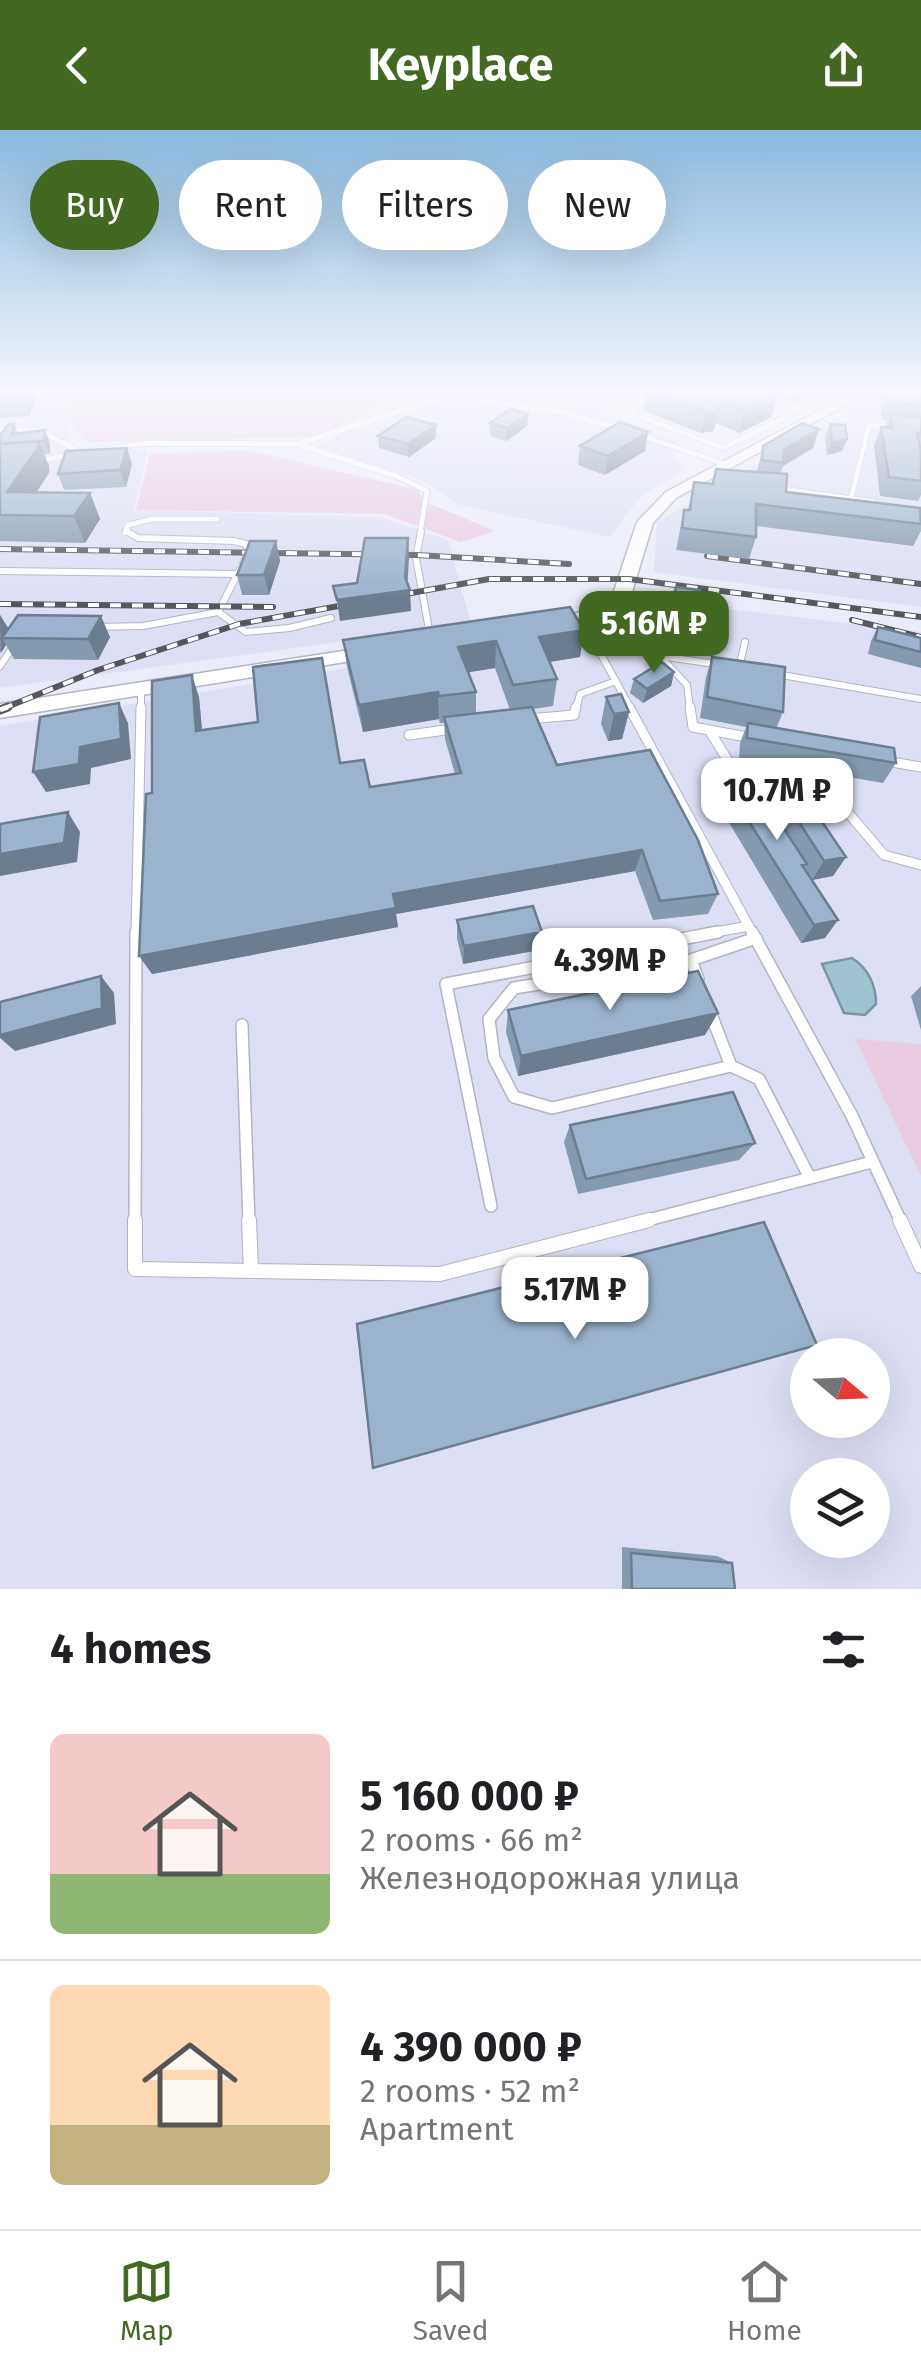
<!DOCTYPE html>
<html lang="en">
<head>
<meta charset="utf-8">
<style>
	body { margin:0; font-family:"Fira Sans",sans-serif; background:#f6f6f6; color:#202124; height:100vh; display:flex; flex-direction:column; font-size:38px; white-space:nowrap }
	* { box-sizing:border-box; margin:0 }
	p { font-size:32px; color:#757577 }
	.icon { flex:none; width:55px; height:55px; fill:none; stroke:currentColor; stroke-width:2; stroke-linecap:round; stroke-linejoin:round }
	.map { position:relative; height:1459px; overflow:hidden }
	.sheet { display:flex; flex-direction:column; background:#fff; flex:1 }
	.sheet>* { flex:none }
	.banner { position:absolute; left:30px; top:30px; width:862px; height:90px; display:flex; gap:20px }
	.needle { width:65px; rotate:109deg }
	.fabs { position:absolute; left:790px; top:1208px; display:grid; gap:20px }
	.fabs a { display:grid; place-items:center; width:100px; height:100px; border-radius:50%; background:#fff; box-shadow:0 10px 40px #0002; font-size:50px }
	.price { position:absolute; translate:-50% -85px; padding:0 22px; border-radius:20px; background:#fff; color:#222; font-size:32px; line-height:65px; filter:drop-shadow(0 2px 5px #0008) }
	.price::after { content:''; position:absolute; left:50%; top:60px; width:30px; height:22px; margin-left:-15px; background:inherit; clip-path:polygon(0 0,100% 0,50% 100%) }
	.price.active { background:#436822; color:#fff }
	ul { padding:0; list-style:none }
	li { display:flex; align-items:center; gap:30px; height:250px; padding:0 50px }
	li+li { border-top:2px solid #e0e0e0 }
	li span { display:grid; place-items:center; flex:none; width:280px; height:200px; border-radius:15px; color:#555 }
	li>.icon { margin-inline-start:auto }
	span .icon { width:120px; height:120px; fill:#fffc; stroke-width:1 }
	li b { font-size:42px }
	h2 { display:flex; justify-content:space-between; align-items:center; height:120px; padding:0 50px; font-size:42px }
	.pill { padding:0 35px; border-radius:45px; background:#fff; box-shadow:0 10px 40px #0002; font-size:35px; line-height:90px }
	.pill.active { background:#436822; color:#fff }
	header { display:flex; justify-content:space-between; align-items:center; height:130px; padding:0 50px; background:#436822; color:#fff; font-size:45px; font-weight:700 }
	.dock { display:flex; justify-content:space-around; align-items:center; height:140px; border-top:2px solid #e0e0e0; background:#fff; font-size:28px; color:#757577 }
	.dock a { display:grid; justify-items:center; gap:5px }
	.dock .active { color:#436822 }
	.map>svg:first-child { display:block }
	.built { fill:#dde0f4; fill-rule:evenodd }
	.green { fill:#eacde3 }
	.water { fill:#9ec4d1; stroke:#7b96a0; stroke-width:2.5 }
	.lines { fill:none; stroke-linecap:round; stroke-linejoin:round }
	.lane-far4-casing { stroke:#b2b4c0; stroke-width:6 }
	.lane-far3-casing { stroke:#b2b4c0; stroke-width:8 }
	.lane-far2-casing { stroke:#b2b4c0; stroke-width:11 }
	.lane-far1-casing { stroke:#b2b4c0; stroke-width:14 }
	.lane-casing { stroke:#b2b4c0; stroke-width:16 }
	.street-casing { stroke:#b2b4c0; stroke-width:2 }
	.secondary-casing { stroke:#b2b4c0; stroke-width:3 }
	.lane-far4 { stroke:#fff; stroke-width:5 }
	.lane-far3 { stroke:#fff; stroke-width:6 }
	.lane-far2 { stroke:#fff; stroke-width:9 }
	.lane-far1 { stroke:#fff; stroke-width:11 }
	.lane { stroke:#fff; stroke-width:14 }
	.street { fill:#fff; fill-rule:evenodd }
	.secondary { fill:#fff; fill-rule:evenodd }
	.rail-far1-casing { stroke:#56575e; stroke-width:6 }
	.rail-casing { stroke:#56575e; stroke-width:9 }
	.rail-far1 { stroke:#fff; stroke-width:4; stroke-dasharray:11; stroke-linecap:butt }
	.rail { stroke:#fff; stroke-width:5; stroke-dasharray:14; stroke-linecap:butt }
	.wall { fill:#859aaf; fill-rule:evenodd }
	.shaded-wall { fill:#6c7d8f }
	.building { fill:#9bb3cc; stroke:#6c7d8f; stroke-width:2.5 }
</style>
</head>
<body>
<header><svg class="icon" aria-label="back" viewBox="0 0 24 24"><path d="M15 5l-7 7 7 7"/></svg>Keyplace<svg class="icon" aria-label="share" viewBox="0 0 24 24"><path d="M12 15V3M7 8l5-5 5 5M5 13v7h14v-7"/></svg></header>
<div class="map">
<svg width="921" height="1459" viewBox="0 0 921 1459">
	<rect width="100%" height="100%" fill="#eaecf9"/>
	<path class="built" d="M 0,264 L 61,264 L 72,319 L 148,319 L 134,380 L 379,387 L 448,410 L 471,494 L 0,558 Z
		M 415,264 L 506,264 L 608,283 L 683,313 L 671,322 L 684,340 L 641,366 L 610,407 L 460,375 L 422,350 L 316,317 Z
		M 880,264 L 921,264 L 921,477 L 654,442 L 657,392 Z
		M 646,469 L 921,502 L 921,1459 L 0,1459 L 0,596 L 603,495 ZM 808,1225 L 872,1225 L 872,1290 L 808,1290 ZM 808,1345 L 872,1345 L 872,1410 L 808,1410 Z"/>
	<path class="green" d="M 74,264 L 397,266 L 320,307 L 85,312 L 65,286 Z
		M 247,320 L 418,360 L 425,372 L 495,401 L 461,412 L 384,384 L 136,380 L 150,324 Z
		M 855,909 L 921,914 L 921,1046 Z"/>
	<path class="water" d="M 852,828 C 868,838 876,855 876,874 L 865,885 L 844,883 L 822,834 Z"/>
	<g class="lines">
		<g class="lane-far4-casing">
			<path id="lane-far4" d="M 641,266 L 631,283 L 723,318 L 799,280 L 766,269
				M 799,280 L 830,264
				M 0,300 L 39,300 L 80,322
				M 636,304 L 728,335
				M 96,320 L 148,313 L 297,314
				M 37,332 L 75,323
				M 776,358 L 874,372
				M 851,369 L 869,295 L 893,297
				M 125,403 L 128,395 L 153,389 L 217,389
				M 420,403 L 427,361 L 396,346 L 297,314 L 448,266 L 557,281 L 621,299"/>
		</g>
		<g class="lane-far3-casing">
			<path id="lane-far3" d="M 421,401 L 416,428 L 430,505
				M 0,441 L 237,444
				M 218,482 L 246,502 L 289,498 L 331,488
				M 581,488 L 631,579
				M 97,497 L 143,496 L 218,482 L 249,422 L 246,414 L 234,411 L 138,408 L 126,401
				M 593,506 L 660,526 L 722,535
				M 660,526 L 687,555 L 690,579
				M 0,536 L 15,514
				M 739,538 L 745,512
				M 776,544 L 921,569
				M 141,579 L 141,558
				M 576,579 L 580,564 L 616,551"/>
		</g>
		<g class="lane-far2-casing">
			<path id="lane-far2" d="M 629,577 L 753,804
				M 690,577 L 693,597 L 752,608
				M 528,589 L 574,585 L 576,577
				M 709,600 L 737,645
				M 409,605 L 453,599
				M 886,631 L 921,637
				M 784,649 L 827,658 L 884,725 L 921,735
				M 136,804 L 141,577
				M 705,804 L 749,796"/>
		</g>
		<g class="lane-far1-casing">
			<path id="lane-far1" d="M 752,802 L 852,986 L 901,1092
				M 691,830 L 756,808
				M 698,849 L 691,830 L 514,858 L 489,889 L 494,928 L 514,967 L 552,978 L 731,936 L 759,949 L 810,1048
				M 710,882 L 731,936
				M 242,895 L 249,1092
				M 491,1076 L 446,854 L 718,802
				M 135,1092 L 136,802
				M 640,1092 L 872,1032"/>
		</g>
		<g class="lane-casing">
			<path id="lane" d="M 135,1090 L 135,1139 L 440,1144 L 649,1090
				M 249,1090 L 251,1141
				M 900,1090 L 921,1136"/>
		</g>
		<g class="street-casing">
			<path id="street" d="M 627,264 L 673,264 L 669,267 L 631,267 Z"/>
		</g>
		<g class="secondary-casing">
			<path id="secondary" d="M 850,264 L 866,264 L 676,368 L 653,393 L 632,462 L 620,478 L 605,488 L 536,499 L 536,491 C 564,484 596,485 614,461 L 637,392 L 666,362 Z
				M 375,516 L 382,518 L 382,526 L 0,588 L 0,574 Z"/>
		</g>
		<use href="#lane-far4" class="lane-far4"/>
		<use href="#lane-far3" class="lane-far3"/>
		<use href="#lane-far2" class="lane-far2"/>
		<use href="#lane-far1" class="lane-far1"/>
		<use href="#lane" class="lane"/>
		<use href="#street" class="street"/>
		<use href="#secondary" class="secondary"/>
		<g class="rail-far1-casing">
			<path id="rail-far1" d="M 0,419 L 417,425 L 569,434
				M 707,426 L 921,454
				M 0,474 L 273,477
				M 852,490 L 921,507
				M 2,579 L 98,540 L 239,494 L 489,449 L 629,449 L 921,487"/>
		</g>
		<g class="rail-casing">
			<path id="rail" d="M 0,580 L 8,577"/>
		</g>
		<use href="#rail-far1" class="rail-far1"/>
		<use href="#rail" class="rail"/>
	</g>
	<path class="wall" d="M 0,264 L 37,264 L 29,286 L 0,288 Z
		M 549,264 L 579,264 L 573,269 Z
		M 646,264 L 810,264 L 795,272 L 778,266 L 771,287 L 739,303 L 716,293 L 713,301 L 701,303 L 643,281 Z
		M 880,264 L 921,264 L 921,365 L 918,371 L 880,366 L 874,315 L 881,297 L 885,297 L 888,291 L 882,290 Z
		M 528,284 L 527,296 L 507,311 L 490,306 L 490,293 Z
		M 14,294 L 18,303 L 50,313 L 50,324 L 44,324 L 49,336 L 49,343 L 36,363 L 90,363 L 100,389 L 85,413 L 0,411 L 0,305 Z
		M 830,294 L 842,321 L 827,325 L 825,306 Z
		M 436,295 L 436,308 L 409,327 L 379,318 L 378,306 Z
		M 819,299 L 813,318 L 783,336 L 781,343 L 786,362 L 921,380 L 921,401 L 913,416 L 756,396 L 756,407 L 749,429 L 676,420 L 684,380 L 688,380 L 694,352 L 712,354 L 716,339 L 757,342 L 763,316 Z
		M 648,302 L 645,321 L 605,345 L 578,335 L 580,316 Z
		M 127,318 L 132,334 L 126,357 L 64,360 L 58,344 Z
		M 276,411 L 280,431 L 269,465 L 242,465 L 237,445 Z
		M 661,463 L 674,466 L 694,487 L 688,508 L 653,500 Z
		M 0,485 L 9,499 L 110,507 L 98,530 L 14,529 L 6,515 L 0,523 Z
		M 878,497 L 921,508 L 921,538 L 868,524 L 871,511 Z
		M 584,500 L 580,527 L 549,532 L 557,549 L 553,576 L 533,579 L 557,635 L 718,764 L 708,784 L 653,790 L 635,741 L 396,784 L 398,797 L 152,844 L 152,663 L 199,567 L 202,600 L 340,633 L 370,657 L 455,644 L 445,609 L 444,593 L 440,593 L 439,589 L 363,602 L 347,537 L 343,510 ZM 495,538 L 510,580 L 476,584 L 476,562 L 468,542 Z
		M 712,527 L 783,582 L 776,599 L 896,633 L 883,653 L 784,636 L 846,727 L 833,746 L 812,750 L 825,808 L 801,813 L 709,659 L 716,639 L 753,651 L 761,633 L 768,633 L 739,628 L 740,613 L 746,597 L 700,588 L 706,547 Z
		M 674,542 L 671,556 L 643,573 L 630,563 L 634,549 Z
		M 606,567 L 629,582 L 622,609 L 608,611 L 601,594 Z
		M 457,790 L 539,820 L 463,834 L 457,808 Z
		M 921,856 L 921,900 L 911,866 Z
		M 508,880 L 705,905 L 518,946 L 506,902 Z
		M 570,995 L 755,1013 L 739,1030 L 578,1064 L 564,1012 Z
		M 622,1417 L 717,1426 L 732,1433 L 735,1459 L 622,1459 Z"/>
	<path class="shaded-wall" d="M 20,264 L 37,264 L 29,286 Z
		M 797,264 L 810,264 L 795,272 Z
		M 777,266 L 771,287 L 739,303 L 745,282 Z
		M 721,272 L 713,301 L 701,303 L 706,282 Z
		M 528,284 L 527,296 L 507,311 L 507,298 Z
		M 436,295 L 436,308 L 409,327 L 408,314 Z
		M 819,299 L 813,318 L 783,336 L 784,320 Z
		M 45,300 L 50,313 L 50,324 L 44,311 Z
		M 648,302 L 645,321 L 605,345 L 608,326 Z
		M 847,309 L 842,321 L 827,325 L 832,313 Z
		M 39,311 L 49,336 L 49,343 L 21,386 L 7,362 Z
		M 127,318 L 132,334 L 126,357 L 120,340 Z
		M 90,363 L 100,389 L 85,413 L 74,386 Z
		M 408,408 L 409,428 L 407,461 L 410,460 L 411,481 L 340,491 L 337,470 L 405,447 Z
		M 276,411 L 280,431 L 269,465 L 264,445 Z
		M 0,485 L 12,505 L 2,508 L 6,515 L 1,523 Z
		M 101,486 L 110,507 L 98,530 L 88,509 Z
		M 584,500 L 580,527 L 536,534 L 539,507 Z
		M 496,511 L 495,538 L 458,544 L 458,517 Z
		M 674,542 L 671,556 L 643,573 L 647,559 Z
		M 192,545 L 199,567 L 204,622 L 196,601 Z
		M 438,562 L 439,589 L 363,602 L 359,575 Z
		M 119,573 L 128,593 L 131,629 L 91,638 L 90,654 L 46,662 L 33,642 Z
		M 629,582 L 622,609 L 608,611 L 614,584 Z
		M 68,682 L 80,702 L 77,732 L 0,746 L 0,724 Z
		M 642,720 L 635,741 L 396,784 L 398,797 L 152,844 L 139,826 L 393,764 Z
		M 846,727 L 833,746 L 812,750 L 824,731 Z
		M 838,790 L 825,808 L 801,813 L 814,795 Z
		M 542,802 L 539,820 L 463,834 L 464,816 Z
		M 101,846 L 114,863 L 116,894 L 15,921 L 0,908 L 0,905 Z
		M 718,883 L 705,905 L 518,946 L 521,926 Z"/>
	<path class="building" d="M 656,264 L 778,264 L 777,266 L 745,282 L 721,272 L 719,281 L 706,282 Z
		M 888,264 L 921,264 L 921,275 L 889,272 Z
		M 511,279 L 528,284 L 507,298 L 490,293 Z
		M 891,285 L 921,287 L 921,304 L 917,303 L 921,322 L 921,351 L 889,347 L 881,297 L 892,298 Z
		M 406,287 L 436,295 L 408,314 L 378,306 Z
		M 620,292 L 648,302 L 608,326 L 580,316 Z
		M 802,293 L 819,299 L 784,320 L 784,333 L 762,330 L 763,316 Z
		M 9,294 L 14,294 L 12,304 L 45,300 L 44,311 L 0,314 L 0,305 Z
		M 830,294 L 845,295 L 847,309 L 832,313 Z
		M 39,311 L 38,318 L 7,362 L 90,363 L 74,386 L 0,385 L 0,314 Z
		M 127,318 L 120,340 L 58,344 L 66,321 Z
		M 716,339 L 787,344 L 786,362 L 920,378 L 921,394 L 756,374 L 756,407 L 682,398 L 684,380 L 690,380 L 694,352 L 713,354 Z
		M 365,408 L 408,408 L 405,447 L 410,460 L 337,470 L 333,456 L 357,453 Z
		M 250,411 L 276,411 L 264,445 L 237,445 Z
		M 676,457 L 700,460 L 694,487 L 658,480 L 661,463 L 674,466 Z
		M 570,477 L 584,500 L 539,507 L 557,549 L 513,555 L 496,511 L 458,517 L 476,562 L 439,566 L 438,562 L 359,575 L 343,510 Z
		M 18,485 L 101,486 L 88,509 L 2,508 Z
		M 878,497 L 921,508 L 921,522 L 875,510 Z
		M 712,527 L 785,537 L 783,582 L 707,567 Z
		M 322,528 L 340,633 L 364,630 L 370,657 L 461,643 L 444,587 L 532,577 L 557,635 L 650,620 L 698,710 L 718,764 L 660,771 L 642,720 L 393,764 L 396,778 L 139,826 L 146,664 L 152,663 L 152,551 L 192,545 L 196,601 L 258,592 L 253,537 Z
		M 662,532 L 674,542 L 647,559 L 634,549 Z
		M 621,564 L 629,582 L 614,584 L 606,567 Z
		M 119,573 L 121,609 L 80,617 L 79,634 L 33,642 L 40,587 Z
		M 748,593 L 894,618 L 896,633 L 747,608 Z
		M 761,633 L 783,634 L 846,727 L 824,731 Z
		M 743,636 L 807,734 L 802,735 L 838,790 L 814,795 L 716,639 Z
		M 68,682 L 64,713 L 0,724 L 0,694 Z
		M 533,776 L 542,802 L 464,816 L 457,790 Z
		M 698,841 L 718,883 L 521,926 L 508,880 Z
		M 101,846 L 102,878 L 0,905 L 0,872 Z
		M 733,962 L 755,1013 L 586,1049 L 570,995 Z
		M 764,1092 L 817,1215 L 373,1338 L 357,1194 Z
		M 631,1423 L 732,1433 L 735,1459 L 632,1459 Z"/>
	<linearGradient id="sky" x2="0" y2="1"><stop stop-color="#8abadf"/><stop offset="0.56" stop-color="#f6f6fc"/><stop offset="1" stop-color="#f6f6fc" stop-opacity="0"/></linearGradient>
	<rect width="921" height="468" fill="url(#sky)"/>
</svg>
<div class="fabs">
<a><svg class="needle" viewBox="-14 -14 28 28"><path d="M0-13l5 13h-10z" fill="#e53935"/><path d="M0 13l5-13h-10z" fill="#757577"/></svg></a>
<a><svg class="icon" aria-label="layers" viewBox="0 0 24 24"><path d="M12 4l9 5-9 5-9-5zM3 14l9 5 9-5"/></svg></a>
</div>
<b class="price active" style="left:654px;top:546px">5.16M ₽</b>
<b class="price" style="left:777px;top:713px">10.7M ₽</b>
<b class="price" style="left:610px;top:883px">4.39M ₽</b>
<b class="price" style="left:575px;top:1212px">5.17M ₽</b>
<div class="banner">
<a class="pill active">Buy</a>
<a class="pill">Rent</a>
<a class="pill">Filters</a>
<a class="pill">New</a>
</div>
</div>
<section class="sheet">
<h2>4 homes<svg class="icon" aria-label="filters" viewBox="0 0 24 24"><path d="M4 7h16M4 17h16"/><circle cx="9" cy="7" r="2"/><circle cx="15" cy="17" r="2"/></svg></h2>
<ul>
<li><span style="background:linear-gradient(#f6c9c9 70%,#8fb573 0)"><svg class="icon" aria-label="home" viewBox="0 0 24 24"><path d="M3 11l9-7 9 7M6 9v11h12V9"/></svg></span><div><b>5 160 000 ₽</b><p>2 rooms · 66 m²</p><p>Железнодорожная улица</p></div></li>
<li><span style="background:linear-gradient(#ffd9b3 70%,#c2b280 0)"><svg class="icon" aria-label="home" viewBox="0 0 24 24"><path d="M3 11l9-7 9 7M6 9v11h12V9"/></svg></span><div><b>4 390 000 ₽</b><p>2 rooms · 52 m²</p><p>Apartment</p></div></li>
</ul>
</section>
<nav class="dock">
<a class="active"><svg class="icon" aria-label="map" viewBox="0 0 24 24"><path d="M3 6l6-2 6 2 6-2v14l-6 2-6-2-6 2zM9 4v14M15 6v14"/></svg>Map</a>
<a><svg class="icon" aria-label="saved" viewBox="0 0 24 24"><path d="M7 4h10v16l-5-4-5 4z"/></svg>Saved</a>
<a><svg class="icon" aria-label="home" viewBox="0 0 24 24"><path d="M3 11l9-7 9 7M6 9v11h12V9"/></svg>Home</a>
</nav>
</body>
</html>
